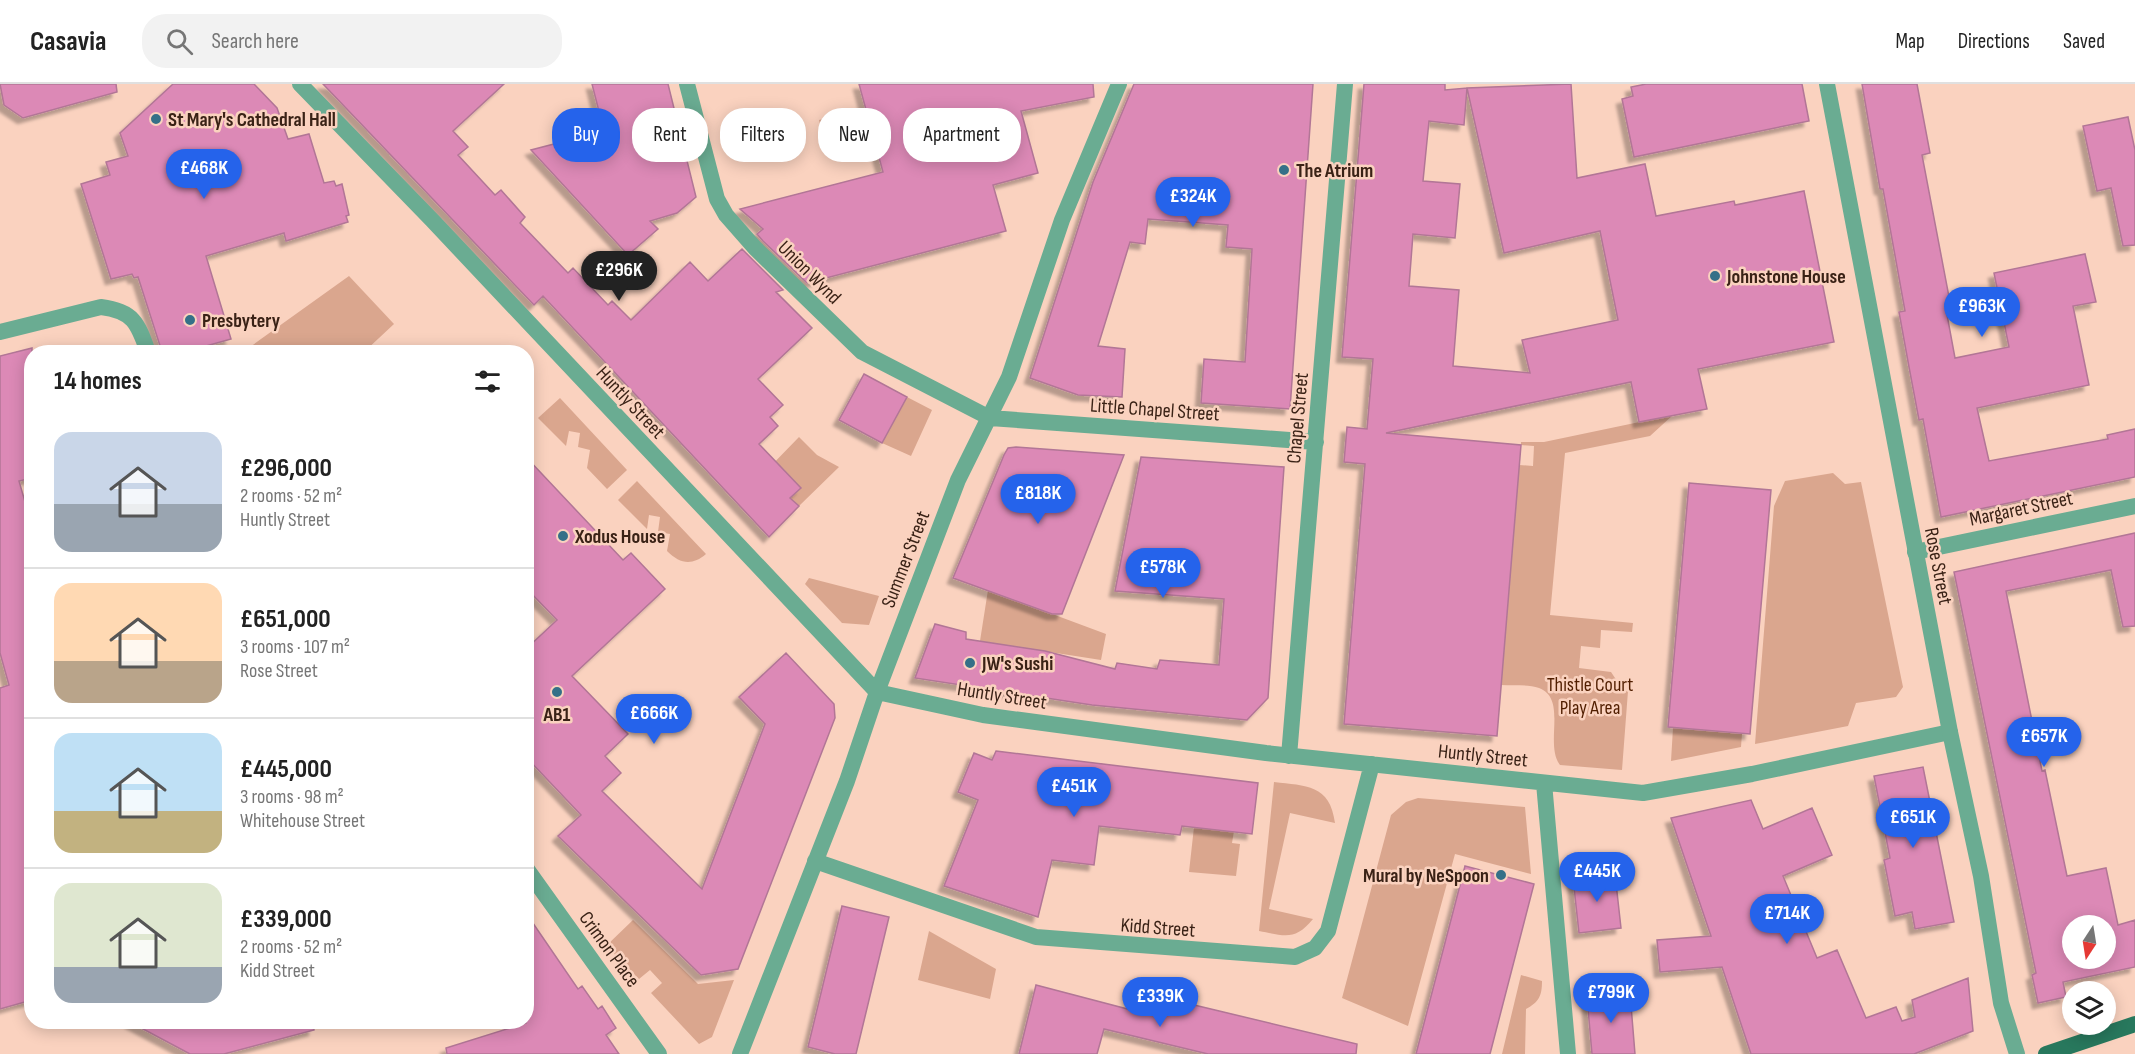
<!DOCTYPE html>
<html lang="en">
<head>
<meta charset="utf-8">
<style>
	body { margin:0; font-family:"Sofia Sans Condensed",sans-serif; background:#f2f2f2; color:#222; height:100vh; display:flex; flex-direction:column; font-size:22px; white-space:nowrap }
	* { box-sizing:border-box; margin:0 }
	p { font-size:20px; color:#767676 }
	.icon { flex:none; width:33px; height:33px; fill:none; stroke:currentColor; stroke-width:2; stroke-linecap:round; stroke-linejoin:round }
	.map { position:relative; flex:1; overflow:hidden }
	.sheet { position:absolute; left:24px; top:261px; width:510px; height:684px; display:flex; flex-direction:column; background:#fff; border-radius:24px; box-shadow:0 3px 15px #0003 }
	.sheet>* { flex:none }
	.guide { position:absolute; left:552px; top:24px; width:570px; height:54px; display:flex; gap:12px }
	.needle { width:39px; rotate:192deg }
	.tools { position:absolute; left:2062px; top:831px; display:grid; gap:12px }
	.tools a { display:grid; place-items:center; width:54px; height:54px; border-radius:50%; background:#fff; box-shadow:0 3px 15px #0003; font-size:30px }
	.price { position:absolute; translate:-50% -51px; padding:0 14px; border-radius:21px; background:#2563eb; color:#fff; font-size:20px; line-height:39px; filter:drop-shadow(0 2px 3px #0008) }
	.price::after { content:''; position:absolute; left:50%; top:36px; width:18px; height:14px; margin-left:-9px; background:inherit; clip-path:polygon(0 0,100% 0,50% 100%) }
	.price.on { background:#222; color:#fff }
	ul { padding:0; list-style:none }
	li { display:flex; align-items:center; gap:18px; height:150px; padding:0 30px }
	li+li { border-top:2px solid #e0e0e0 }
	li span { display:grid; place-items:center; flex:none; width:168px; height:120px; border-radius:18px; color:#555 }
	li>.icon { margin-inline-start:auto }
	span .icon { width:72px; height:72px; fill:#fffc; stroke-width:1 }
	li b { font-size:26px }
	h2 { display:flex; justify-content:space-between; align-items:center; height:72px; padding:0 30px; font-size:26px }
	.tag { padding:0 21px; border-radius:24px; background:#fff; box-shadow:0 3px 15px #0003; font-size:21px; line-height:54px }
	.tag.on { background:#2563eb; color:#fff }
	header { display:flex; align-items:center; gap:36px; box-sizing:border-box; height:84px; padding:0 30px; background:#fff; border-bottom:2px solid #e0e0e0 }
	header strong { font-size:28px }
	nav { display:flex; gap:33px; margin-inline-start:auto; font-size:21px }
	.search { width:420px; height:54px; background:#f2f2f2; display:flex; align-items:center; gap:15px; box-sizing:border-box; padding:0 21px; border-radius:24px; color:#767676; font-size:22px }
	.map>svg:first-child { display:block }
	.green { fill:#daa68e }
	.building { fill:#dc89b6; stroke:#b27696; stroke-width:1.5; fill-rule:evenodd; filter:url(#shadow) }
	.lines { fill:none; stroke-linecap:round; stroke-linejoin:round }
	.minor { stroke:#6aac92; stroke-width:16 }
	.tertiary { stroke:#6aac92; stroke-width:16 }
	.primary { stroke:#28785d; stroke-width:16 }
	.poi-dot { fill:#357088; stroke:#fad2bf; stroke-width:2 }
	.labels { text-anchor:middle; stroke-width:5; stroke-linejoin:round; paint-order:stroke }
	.poi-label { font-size:20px; font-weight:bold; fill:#3a2216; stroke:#fad2bf; text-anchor:start }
	.street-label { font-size:20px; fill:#3a2216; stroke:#fad2bf }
	.park-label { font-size:20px; fill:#511e00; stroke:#fad2bf }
</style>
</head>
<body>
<header>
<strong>Casavia</strong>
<div class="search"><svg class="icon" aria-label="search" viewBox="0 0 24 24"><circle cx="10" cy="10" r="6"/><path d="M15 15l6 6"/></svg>Search here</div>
<nav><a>Map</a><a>Directions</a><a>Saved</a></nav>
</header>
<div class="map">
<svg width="2135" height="970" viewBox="0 0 2135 970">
	<defs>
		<filter id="shadow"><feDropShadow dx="-5.5" dy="5.5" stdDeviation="1.5" flood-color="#0004"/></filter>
	</defs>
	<rect width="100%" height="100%" fill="#fad2bf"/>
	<path class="green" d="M 849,28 L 857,58 L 827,66 L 819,36 Z
		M 349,192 L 394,240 L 364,268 L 243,268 Z
		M 907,313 L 932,326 L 911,372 L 882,359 Z
		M 560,314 L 627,386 L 607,405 L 587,384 L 590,366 L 578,363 L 580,349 L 569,347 L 566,362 L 538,334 Z
		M 1673,331 L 1650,352 L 1565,369 L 1550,531 L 1633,539 L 1632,548 L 1601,546 L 1600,564 L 1581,562 L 1579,584 L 1611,588 L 1617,597 L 1616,606 L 1628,607 L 1622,686 L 1560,681 C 1544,660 1568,615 1539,604 C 1528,600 1513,602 1501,601 L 1519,381 L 1533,382 L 1534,362 L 1521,361 L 1521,358 L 1544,358 Z
		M 799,353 L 817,371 L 839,383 L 799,422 L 790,414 L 801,404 L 765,388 Z
		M 1833,389 L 1845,400 L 1861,398 L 1903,603 L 1896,613 L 1856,619 L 1848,642 L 1755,660 L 1774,422 L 1785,397 Z
		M 637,397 L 706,470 C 692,482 680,480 667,467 L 670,450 L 658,448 L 660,433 L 649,431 L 647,445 L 618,416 Z
		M 809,494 L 879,512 L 869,541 L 842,539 L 805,500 Z
		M 988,506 L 1106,550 L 1101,576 L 980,557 Z
		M 1673,644 L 1742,650 L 1741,663 L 1671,677 Z
		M 1274,698 C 1306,702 1330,700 1335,739 L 1290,729 L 1269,825 L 1313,835 C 1295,857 1285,852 1259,847 Z
		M 1418,714 L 1525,723 L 1531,790 L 1455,770 L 1408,942 L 1342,914 L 1391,731 L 1406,718 Z
		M 1194,743 L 1234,747 L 1232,759 L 1240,760 L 1236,792 L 1189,788 Z
		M 633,836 L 698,900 L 734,896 L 712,953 L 699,960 L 651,909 L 662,899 L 650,886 L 639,895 L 606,862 Z
		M 929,847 L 996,885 L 990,915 L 918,896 Z
		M 1521,891 L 1542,897 C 1542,912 1539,918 1526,925 L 1525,970 L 1502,970 Z"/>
	<path class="building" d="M 0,0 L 116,0 L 117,8 L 23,34 L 4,21 Z
		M 173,0 L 254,0 L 277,24 L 288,55 L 309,50 L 324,99 L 334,97 L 336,102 L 342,100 L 349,131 L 346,132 L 348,138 L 286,157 L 284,149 L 206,172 L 231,255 L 185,268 L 162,268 L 138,193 L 134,194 L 132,190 L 111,195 L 81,100 L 110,91 L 106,78 L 128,72 L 120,49 Z
		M 323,0 L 504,0 L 453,47 L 468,63 L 458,71 L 495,111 L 501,106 L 525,133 L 520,139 L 568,189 L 573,184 L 608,221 L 612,217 L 631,236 L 690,178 L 708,197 L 742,165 L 783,206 L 776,208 L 812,244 L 758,295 L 783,321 L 770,333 L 778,342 L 759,360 L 801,404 L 790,414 L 799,422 L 769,453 L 543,212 L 534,221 Z
		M 592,0 L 668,0 L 696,113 L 677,129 L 650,137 L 658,145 L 628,171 L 531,66 L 604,47 Z
		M 859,0 L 1093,0 L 1094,13 L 1021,27 L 1038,89 L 993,101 L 1006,147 L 807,199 L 763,157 L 757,150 L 763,145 L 740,125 L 883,88 Z
		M 1134,0 L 1313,0 L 1290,325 L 1201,319 L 1204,275 L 1245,278 L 1252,165 L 1226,163 L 1228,141 L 1148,135 L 1145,160 L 1130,158 L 1098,262 L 1125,265 L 1122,313 L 1078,311 L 1030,294 L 1093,98 Z
		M 1364,0 L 1445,0 L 1445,6 L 1467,4 L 1464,41 L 1429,37 L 1423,97 L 1460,100 L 1455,154 L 1413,150 L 1409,202 L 1459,206 L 1453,282 L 1530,289 L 1522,256 L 1618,236 L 1600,147 L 1504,169 L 1467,4 L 1571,0 L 1577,94 L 1645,80 L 1656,132 L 1734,117 L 1735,121 L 1804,107 L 1834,258 L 1698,285 L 1707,325 L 1639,338 L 1631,298 L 1386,349 L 1521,361 L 1497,652 L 1344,640 L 1365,380 L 1344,378 L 1347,343 L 1367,345 L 1373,275 L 1342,273 Z
		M 1646,0 L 1802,0 L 1809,37 L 1634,73 L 1622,15 L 1633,12 L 1631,3 Z
		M 1862,0 L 1917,0 L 1930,69 L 1922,71 L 1950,218 L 1945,220 L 1955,274 L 2009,263 L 1994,189 L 2085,170 L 2096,218 L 2073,222 L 2089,301 L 1977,324 L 1989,377 L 2108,355 L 2107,351 L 2135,345 L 2135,393 L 1941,433 L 1923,335 L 1919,336 L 1909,283 L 1899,228 L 1905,227 L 1883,105 L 1880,105 Z
		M 2128,33 L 2135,66 L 2135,161 L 2123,162 L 2111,104 L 2097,107 L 2083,42 Z
		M 32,264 L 32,394 L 19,397 L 32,442 L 32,916 L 0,925 L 0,604 L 9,601 L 0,569 L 0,272 Z
		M 864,290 L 907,313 L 882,359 L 839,336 Z
		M 1016,363 L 1124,371 L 1062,530 L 1052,530 L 953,494 L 1004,371 L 1008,364 Z
		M 526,373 L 623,476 L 631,469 L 665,505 L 572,592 L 628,650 L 605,672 L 621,689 L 602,707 L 702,805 L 765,640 L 739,613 L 786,569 L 834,620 L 835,634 L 738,885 L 701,891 L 558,752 L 581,731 L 526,673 L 526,565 L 557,536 L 526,504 Z
		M 1141,373 L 1284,383 L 1268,614 L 1247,636 L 1092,621 L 915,594 L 935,540 L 966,548 L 966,555 L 1045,567 L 1115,585 L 1117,579 L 1157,585 L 1160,576 L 1219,581 L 1224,515 L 1115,507 Z
		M 1689,399 L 1771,406 L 1750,650 L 1668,643 Z
		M 2135,449 L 2135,542 L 2123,543 L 2111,486 L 2006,507 L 2042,687 L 2045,686 L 2067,792 L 2106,784 L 2118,841 L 2135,836 L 2135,883 L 2063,898 L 2066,913 L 2038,919 L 2032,891 L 2036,889 L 1954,488 ZM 2073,842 L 2106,842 L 2106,874 L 2073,874 Z
		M 996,667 L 1258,699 L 1252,750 L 1182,742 L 1180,751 L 1099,742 L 1094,781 L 1052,776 L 1038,833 L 944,802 L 978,716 L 958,708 L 974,669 L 992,676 Z
		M 1923,683 L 1954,838 L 1915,845 L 1912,828 L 1895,832 L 1884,776 L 1890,774 L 1874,692 Z
		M 1751,716 L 1763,745 L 1812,724 L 1832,771 L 1783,792 L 1817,874 L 1837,866 L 1866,934 L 1896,923 L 1902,937 L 1915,933 L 1912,916 L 1968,894 L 1973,947 L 1914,970 L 1751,970 L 1722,883 L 1660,888 L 1657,856 L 1711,852 L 1671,734 Z
		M 1465,782 L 1534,800 L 1490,970 L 1416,970 Z
		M 1615,790 L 1621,844 L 1579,849 L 1573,794 Z
		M 842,822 L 889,833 L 856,970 L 835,970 L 808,963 Z
		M 526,829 L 578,905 L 582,902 L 598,925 L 602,922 L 616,944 L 606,951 L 619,970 L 447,970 L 446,964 L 526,939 Z
		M 1036,901 L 1139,928 L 1144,909 L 1357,960 L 1356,970 L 1208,970 L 1104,945 L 1097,970 L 1019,970 Z
		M 1630,909 L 1635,970 L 1592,970 L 1587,913 Z
		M 130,938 L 313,938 L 314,946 L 224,970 L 190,970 Z"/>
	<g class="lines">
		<path class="minor" d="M 300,0 L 432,136 L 877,608 L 983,631 L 1266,669 L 1643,709 L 1752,690 L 1950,648
			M 687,0 L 717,115 L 726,131 L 755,164 L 862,268 L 990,334 L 1316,358
			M 0,248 L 101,223 C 134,227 138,240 148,268
			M 1915,468 L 2135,422
			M 1289,672 L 1345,0
			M 1544,699 L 1568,970
			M 815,777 L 1036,853 L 1295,873 L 1315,864 L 1328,847 L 1372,680
			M 526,784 L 659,970
			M 740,970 L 847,697 L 877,608 L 958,396 L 1009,293 L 1062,136 L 1119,0"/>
		<path class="tertiary" d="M 1827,0 L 1950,648 L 1981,792 L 2001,919 L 2017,970"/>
		<path class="primary" d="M 2046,970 L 2135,940"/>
	</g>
	<g class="poi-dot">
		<circle cx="156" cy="35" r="6"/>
		<circle cx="1284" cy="86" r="6"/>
		<circle cx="1715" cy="192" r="6"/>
		<circle cx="190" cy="236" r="6"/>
		<circle cx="563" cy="452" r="6"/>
		<circle cx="970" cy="579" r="6"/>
		<circle cx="557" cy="608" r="6"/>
		<circle cx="1501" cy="791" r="6"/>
	</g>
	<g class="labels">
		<g class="poi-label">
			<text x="168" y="42">St Mary's Cathedral Hall</text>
			<text x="1296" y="93">The Atrium</text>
			<text x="1727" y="199">Johnstone House</text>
			<text x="202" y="243">Presbytery</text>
			<text x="575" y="459">Xodus House</text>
			<text x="982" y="586">JW's Sushi</text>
			<text x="557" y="637" text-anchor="middle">AB1</text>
			<text x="1489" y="798" text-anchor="end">Mural by NeSpoon</text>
		</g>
		<g class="street-label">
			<text transform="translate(810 188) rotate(45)" y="7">Union Wynd</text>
			<text transform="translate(631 318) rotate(47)" y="7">Huntly Street</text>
			<text transform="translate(1155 325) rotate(4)" y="7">Little Chapel Street</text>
			<text transform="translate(1297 334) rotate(-85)" y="7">Chapel Street</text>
			<text transform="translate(2021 424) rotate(-12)" y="7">Margaret Street</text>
			<text transform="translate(905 475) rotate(-69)" y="7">Summer Street</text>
			<text transform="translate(1939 482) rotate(79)" y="7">Rose Street</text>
			<text transform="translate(1002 611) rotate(9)" y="7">Huntly Street</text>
			<text transform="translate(1483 671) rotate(6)" y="7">Huntly Street</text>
			<text transform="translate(1158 843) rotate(4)" y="7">Kidd Street</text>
			<text transform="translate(610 865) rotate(54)" y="7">Crimon Place</text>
		</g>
		<g class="park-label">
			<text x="1590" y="607">Thistle Court<tspan x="1590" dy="23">Play Area</tspan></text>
		</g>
	</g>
</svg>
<div class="tools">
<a><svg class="needle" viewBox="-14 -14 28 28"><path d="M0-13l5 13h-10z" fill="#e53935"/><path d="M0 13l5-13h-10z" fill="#767676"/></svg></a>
<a><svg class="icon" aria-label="layers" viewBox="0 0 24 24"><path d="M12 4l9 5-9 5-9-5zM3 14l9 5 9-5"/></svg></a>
</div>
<b class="price" style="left:204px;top:116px">£468K</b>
<b class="price" style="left:1193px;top:144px">£324K</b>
<b class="price on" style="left:619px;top:218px">£296K</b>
<b class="price" style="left:1982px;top:254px">£963K</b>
<b class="price" style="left:1038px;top:441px">£818K</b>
<b class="price" style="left:1163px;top:515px">£578K</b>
<b class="price" style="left:654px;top:661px">£666K</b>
<b class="price" style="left:2044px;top:684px">£657K</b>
<b class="price" style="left:1074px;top:734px">£451K</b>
<b class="price" style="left:1913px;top:765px">£651K</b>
<b class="price" style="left:1597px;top:819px">£445K</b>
<b class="price" style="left:1787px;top:861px">£714K</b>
<b class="price" style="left:1611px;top:940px">£799K</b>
<b class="price" style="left:1160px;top:944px">£339K</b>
<div class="guide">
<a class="tag on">Buy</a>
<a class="tag">Rent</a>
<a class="tag">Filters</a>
<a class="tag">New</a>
<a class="tag">Apartment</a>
</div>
<section class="sheet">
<h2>14 homes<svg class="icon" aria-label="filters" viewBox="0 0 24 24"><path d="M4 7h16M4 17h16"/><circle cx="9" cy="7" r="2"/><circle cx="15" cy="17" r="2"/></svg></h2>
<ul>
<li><span style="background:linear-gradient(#c9d6e8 60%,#9aa5b1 0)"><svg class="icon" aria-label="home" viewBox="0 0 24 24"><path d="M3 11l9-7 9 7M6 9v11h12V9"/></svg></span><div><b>£296,000</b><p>2 rooms · 52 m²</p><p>Huntly Street</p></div></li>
<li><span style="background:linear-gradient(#ffd9b3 65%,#b9a48a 0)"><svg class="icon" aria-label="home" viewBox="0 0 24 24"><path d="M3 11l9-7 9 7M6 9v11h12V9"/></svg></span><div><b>£651,000</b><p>3 rooms · 107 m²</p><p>Rose Street</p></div></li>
<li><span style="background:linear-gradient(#bfe0f5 65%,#c2b280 0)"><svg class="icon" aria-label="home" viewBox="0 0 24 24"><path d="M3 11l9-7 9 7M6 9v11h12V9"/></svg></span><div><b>£445,000</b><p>3 rooms · 98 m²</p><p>Whitehouse Street</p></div></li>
<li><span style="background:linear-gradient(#dfe7d0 70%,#9aa5b1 0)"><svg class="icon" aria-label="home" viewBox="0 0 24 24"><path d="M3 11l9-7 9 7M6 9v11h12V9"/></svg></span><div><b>£339,000</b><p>2 rooms · 52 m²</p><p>Kidd Street</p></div></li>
</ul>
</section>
</div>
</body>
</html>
